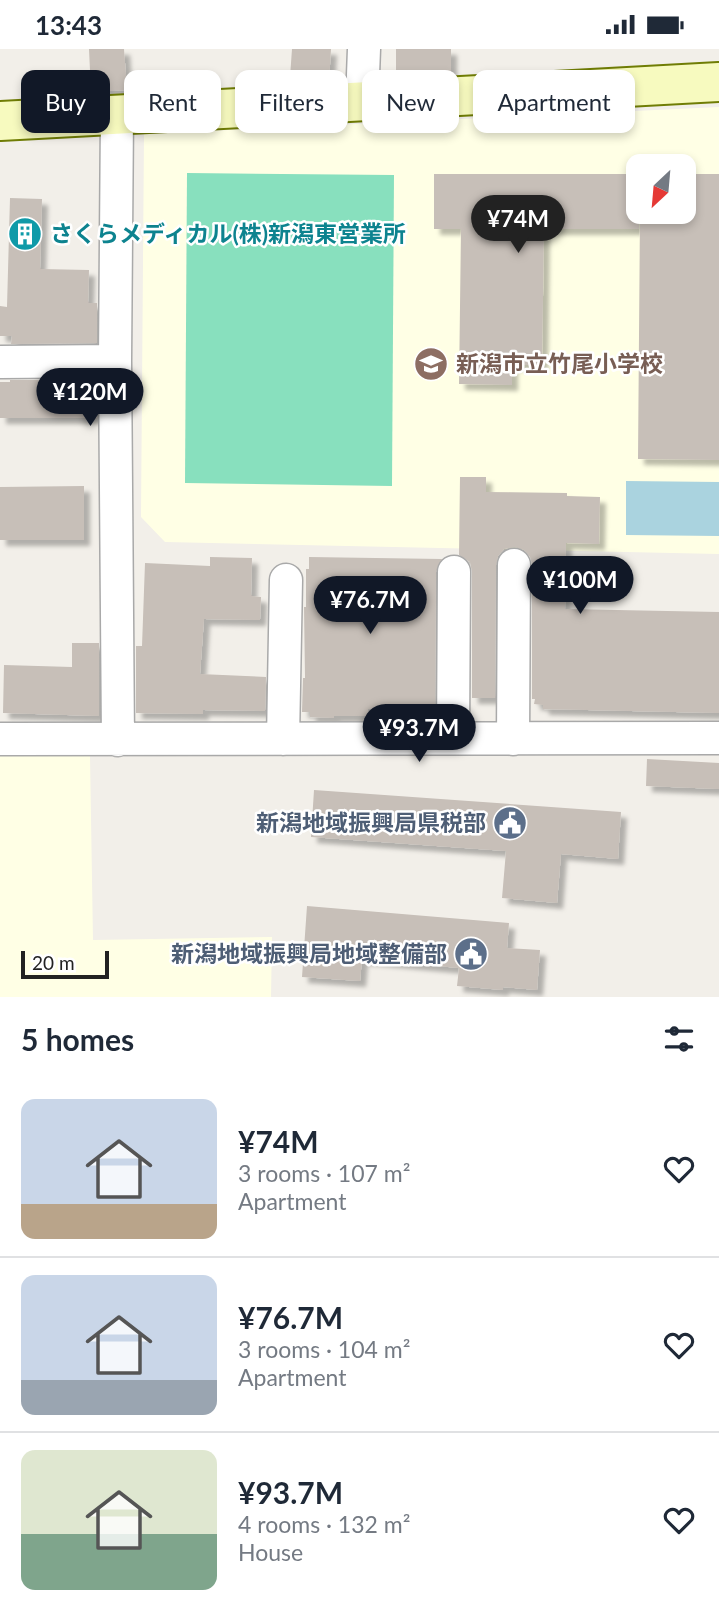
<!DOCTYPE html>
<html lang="en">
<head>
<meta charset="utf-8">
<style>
	body { margin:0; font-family:Lato,"Noto Sans JP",sans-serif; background:#f2f2f3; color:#1f2937; height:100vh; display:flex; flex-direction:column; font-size:26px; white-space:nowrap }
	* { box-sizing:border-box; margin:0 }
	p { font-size:23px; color:#747a83 }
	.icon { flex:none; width:38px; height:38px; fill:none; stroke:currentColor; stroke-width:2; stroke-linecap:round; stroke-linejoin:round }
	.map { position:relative; height:948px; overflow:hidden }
	.details { display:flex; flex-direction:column; background:#fff; flex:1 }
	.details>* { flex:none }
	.guide { position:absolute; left:21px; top:21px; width:677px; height:63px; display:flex; gap:14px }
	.needle { width:46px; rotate:206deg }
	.controls { position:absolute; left:626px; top:105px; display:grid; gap:14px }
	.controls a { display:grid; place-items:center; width:70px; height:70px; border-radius:14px; background:#fff; box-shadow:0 4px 10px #0003; font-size:35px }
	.scale { position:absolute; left:21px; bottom:18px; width:88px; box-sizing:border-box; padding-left:7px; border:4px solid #222; border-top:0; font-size:19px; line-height:24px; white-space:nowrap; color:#222; -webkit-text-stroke:5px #fff; paint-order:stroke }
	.price { position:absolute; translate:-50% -60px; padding:0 16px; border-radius:24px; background:#111827; color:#fff; font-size:23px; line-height:46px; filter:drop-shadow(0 2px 4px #0008) }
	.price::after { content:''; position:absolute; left:50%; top:42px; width:21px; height:16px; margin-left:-10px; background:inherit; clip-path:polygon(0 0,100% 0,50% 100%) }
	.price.selected { background:#222; color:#fff }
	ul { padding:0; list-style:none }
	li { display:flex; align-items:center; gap:21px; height:175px; padding:0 21px }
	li+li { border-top:2px solid #e0e1e3 }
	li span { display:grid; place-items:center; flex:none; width:196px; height:140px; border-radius:14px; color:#555 }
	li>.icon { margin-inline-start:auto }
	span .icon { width:84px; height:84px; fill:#fffc; stroke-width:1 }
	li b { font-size:30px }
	h2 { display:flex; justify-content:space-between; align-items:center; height:84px; padding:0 21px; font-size:30px }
	.tag { padding:0 24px; border-radius:14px; background:#fff; box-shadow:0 4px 10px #0003; font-size:24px; line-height:63px }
	.tag.selected { background:#111827; color:#fff }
	.status { display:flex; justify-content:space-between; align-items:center; height:49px; padding:0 35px; background:#fff; direction:ltr }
	.status svg { height:19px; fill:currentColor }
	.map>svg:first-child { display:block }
	.education { fill:#ffffe5; fill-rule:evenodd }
	.pitch { fill:#88e0be }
	.water { fill:#aad3df }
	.building { fill:#c7bfb8; filter:url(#shadow) }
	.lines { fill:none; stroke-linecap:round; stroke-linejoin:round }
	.street-casing { stroke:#a9a9a9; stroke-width:35 }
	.secondary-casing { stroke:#707d05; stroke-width:42 }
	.street { stroke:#fff; stroke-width:32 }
	.secondary { stroke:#f7fabf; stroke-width:38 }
	.labels { text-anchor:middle; stroke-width:5; stroke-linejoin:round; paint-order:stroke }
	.culture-label { font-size:23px; font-weight:bold; fill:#0d838f; stroke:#fff; text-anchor:start }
	.education-label { font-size:23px; font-weight:bold; fill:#785e54; stroke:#fff; text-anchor:start }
	.service-label { font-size:23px; font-weight:bold; fill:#4e5e75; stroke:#fff; text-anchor:end }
</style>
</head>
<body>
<div class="status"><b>13:43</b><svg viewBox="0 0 49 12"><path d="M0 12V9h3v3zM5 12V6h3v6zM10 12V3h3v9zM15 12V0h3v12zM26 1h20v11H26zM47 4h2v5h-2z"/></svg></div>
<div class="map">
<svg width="719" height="948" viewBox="0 0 719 948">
	<defs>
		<filter id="shadow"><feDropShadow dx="6" dy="6" stdDeviation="2" flood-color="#0004"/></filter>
	</defs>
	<rect width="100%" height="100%" fill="#f2efe9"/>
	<path class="education" d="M 719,58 L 719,505 L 165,493 L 141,468 L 144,85 ZM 639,117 L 684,117 L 684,163 L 639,163 Z
		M 0,707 L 90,707 L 93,891 L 272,888 L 271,948 L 0,948 Z"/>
	<path class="pitch" d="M 187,124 L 394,126 L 392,437 L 185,434 Z"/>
	<path class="water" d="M 626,432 L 719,433 L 719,487 L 626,486 Z"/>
	<path class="building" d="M 89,0 L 124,0 L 127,41 L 91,43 Z
		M 292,0 L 331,0 L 329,32 L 290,28 Z
		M 396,0 L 451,0 L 451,26 L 396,25 Z
		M 434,125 L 639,125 L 639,180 L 544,180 L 542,316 L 512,316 L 512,336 L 459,335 L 461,180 L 434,180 Z
		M 684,125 L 719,125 L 719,411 L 638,410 L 640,163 L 684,163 Z
		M 10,149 L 42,150 L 40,220 L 89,221 L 88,254 L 97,254 L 97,294 L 11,295 L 12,287 L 0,287 L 0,257 L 7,258 Z
		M 10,331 L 97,331 L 97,369 L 0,369 L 0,333 L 10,333 Z
		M 460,428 L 486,428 L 486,443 L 567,444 L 567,447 L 600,448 L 599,495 L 566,494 L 565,560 L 719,563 L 719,664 L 543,660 L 543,656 L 534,655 L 535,650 L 532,650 L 532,515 L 530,508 L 524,501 L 515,498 L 504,500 L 498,507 L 496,516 L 495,649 L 472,649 L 472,523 L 470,513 L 459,506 Z
		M 84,437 L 84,491 L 0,491 L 0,438 Z
		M 210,508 L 252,509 L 251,547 L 261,548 L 260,571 L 204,570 L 200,625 L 266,628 L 265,662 L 203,661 L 203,665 L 136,664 L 136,597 L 142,597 L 145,514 L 210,517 Z
		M 309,508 L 442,510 L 436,523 L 435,668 L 422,668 L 423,659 L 368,660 L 368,667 L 334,667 L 334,669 L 310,668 L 310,663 L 302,663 L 303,629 L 305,629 L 304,558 L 306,558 L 306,520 L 309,520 Z
		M 72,594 L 99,594 L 99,667 L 3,664 L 4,616 L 72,618 Z
		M 647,710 L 719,714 L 719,740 L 646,737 Z
		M 314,741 L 621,763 L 618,810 L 561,805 L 557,854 L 502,849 L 506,802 L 311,788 Z
		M 307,857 L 509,874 L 507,899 L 540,901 L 537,941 L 503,938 L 503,941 L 457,937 L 459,919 L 362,910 L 360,932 L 302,928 Z"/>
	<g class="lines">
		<g class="street-casing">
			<path id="street" d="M 362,52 L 364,0
				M 117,66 L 115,312 L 118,691
				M 0,313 L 115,312
				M 453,689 L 454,523
				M 0,690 L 719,689
				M 283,690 L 286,531
				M 513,690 L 514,516"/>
		</g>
		<g class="secondary-casing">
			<path id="secondary" d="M 0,72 L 719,33"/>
		</g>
		<use href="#street" class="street"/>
		<use href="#secondary" class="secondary"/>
	</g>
	<defs>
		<g id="building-disc" transform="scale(1.75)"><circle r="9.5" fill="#0f9aa8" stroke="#fff"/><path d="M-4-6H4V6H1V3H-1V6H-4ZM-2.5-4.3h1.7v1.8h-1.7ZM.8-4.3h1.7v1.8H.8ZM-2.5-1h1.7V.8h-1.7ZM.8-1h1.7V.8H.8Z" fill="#fff"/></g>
		<g id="school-disc" transform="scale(1.75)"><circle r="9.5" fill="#8d6e63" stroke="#fff"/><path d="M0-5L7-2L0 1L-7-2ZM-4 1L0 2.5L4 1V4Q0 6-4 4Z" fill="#fff"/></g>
		<g id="civic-disc" transform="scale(1.75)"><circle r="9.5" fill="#5c6f8a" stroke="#fff"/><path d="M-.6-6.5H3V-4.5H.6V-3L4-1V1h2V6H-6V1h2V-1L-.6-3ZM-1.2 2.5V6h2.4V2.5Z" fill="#fff"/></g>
	</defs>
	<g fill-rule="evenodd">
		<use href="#building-disc" x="25" y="185"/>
		<use href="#school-disc" x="431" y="315"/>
		<use href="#civic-disc" x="510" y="774"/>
		<use href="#civic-disc" x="471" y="905"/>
	</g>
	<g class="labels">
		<g class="culture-label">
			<text x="50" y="193">さくらメディカル(株)新潟東営業所</text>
		</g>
		<g class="education-label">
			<text x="456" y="323">新潟市立竹尾小学校</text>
		</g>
		<g class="service-label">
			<text x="486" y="782">新潟地域振興局県税部</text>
			<text x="447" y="913">新潟地域振興局地域整備部</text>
		</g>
	</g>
</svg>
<div class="controls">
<a><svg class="needle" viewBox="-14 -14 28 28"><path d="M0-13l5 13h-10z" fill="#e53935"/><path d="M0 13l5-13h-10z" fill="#747a83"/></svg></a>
</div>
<div class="scale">20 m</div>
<b class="price selected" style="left:518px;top:206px">¥74M</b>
<b class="price" style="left:90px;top:379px">¥120M</b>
<b class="price" style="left:580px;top:567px">¥100M</b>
<b class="price" style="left:370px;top:587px">¥76.7M</b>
<b class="price" style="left:419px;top:715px">¥93.7M</b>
<div class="guide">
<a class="tag selected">Buy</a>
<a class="tag">Rent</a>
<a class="tag">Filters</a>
<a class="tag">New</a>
<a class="tag">Apartment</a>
</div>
</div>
<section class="details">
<h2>5 homes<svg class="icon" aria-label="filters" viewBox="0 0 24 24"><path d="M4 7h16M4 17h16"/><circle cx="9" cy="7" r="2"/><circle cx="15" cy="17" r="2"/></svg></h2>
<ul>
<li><span style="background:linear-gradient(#c9d6e8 75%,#b9a48a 0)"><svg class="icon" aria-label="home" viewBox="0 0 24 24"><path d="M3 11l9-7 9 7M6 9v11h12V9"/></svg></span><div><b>¥74M</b><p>3 rooms · 107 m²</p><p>Apartment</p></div><svg class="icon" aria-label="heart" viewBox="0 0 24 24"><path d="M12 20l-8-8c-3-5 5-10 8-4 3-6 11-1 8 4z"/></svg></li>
<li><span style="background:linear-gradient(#c9d6e8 75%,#9aa5b1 0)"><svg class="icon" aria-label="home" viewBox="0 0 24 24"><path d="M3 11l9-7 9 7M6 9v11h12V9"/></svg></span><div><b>¥76.7M</b><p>3 rooms · 104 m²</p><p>Apartment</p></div><svg class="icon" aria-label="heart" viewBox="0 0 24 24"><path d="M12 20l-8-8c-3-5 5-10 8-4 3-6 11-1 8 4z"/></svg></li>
<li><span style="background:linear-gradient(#dfe7d0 60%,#7fa58c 0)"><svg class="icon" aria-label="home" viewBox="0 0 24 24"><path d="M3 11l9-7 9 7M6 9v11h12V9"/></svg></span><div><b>¥93.7M</b><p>4 rooms · 132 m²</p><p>House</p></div><svg class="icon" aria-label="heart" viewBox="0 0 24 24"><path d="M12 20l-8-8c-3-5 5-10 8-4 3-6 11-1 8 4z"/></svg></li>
</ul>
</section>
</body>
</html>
